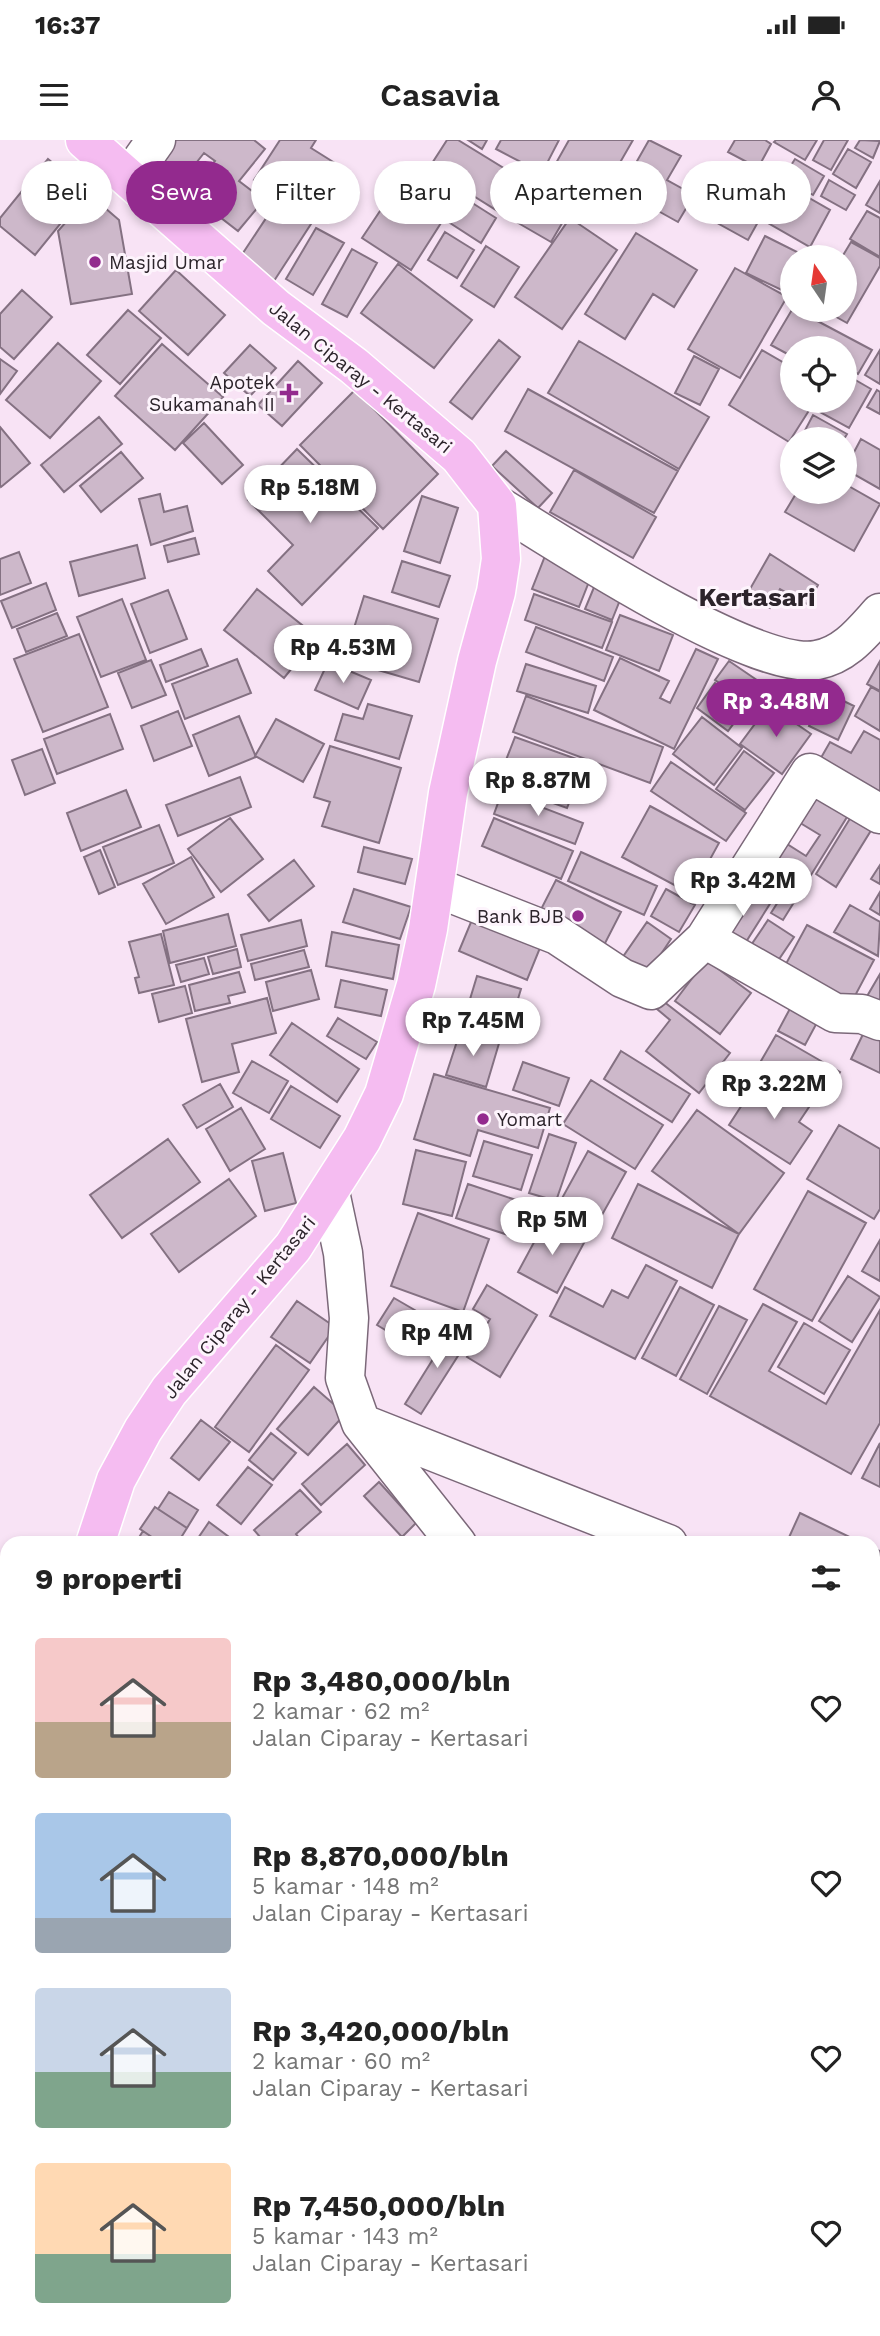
<!DOCTYPE html>
<html lang="id">
<head>
<meta charset="utf-8">
<style>
	body { margin:0; font-family:"Work Sans",sans-serif; background:#f2f2f2; color:#222; height:100vh; display:flex; flex-direction:column; font-size:26px; white-space:nowrap }
	* { box-sizing:border-box; margin:0 }
	p { font-size:23px; color:#767676 }
	.icon { flex:none; width:38px; height:38px; fill:none; stroke:currentColor; stroke-width:2; stroke-linecap:round; stroke-linejoin:round }
	.map { position:relative; flex:1; overflow:hidden }
	.sheet { position:absolute; left:0px; top:1396px; width:880px; height:800px; display:flex; flex-direction:column; background:#fff; border-radius:21px 21px 0 0; box-shadow:0 4px 10px #0003 }
	.sheet>* { flex:none }
	.guide { position:absolute; left:21px; top:21px; width:838px; height:63px; display:flex; gap:14px }
	.needle { width:46px; rotate:347deg }
	.tools { position:absolute; left:780px; top:105px; display:grid; gap:14px }
	.tools a { display:grid; place-items:center; width:77px; height:77px; border-radius:50%; background:#fff; box-shadow:0 4px 10px #0003; font-size:35px }
	.price { position:absolute; translate:-50% -60px; padding:0 16px; border-radius:24px; background:#fff; color:#222; font-size:23px; line-height:46px; filter:drop-shadow(0 2px 4px #0008) }
	.price::after { content:''; position:absolute; left:50%; top:42px; width:21px; height:16px; margin-left:-10px; background:inherit; clip-path:polygon(0 0,100% 0,50% 100%) }
	.price.current { background:#932a8e; color:#fff }
	ul { padding:0; list-style:none }
	li { display:flex; align-items:center; gap:21px; height:175px; padding:0 35px }
	li span { display:grid; place-items:center; flex:none; width:196px; height:140px; border-radius:7px; color:#555 }
	li>.icon { margin-inline-start:auto }
	span .icon { width:84px; height:84px; fill:#fffc; stroke-width:1 }
	li b { font-size:30px }
	h2 { display:flex; justify-content:space-between; align-items:center; height:84px; padding:0 35px; font-size:30px }
	.pill { padding:0 24px; border-radius:32px; background:#fff; box-shadow:0 4px 10px #0003; font-size:24px; line-height:63px }
	.pill.current { background:#932a8e; color:#fff }
	.status { display:flex; justify-content:space-between; align-items:center; height:49px; padding:0 35px; background:#fff; direction:ltr }
	.status svg { height:19px; fill:currentColor }
	header { display:flex; justify-content:space-between; align-items:center; height:91px; padding:0 35px; background:#fff; font-size:32px; font-weight:600 }
	.map>svg:first-child { display:block }
	.building { fill:#cdb8ca; stroke:#847182; stroke-width:2 }
	.lines { fill:none; stroke-linecap:round; stroke-linejoin:round }
	.minor-casing { stroke:#7b6879; stroke-width:41 }
	.major-casing { stroke:#fff; stroke-width:41 }
	.minor { stroke:#fff; stroke-width:38 }
	.major { stroke:#f5bcf1; stroke-width:38 }
	.poi-dot { fill:#932a8e; stroke:#fdf4fc; stroke-width:2.5 }
	.labels { text-anchor:middle; stroke-width:6; stroke-linejoin:round; paint-order:stroke }
	.poi-label { font-size:19px; fill:#2c242b; stroke:#fdf4fc; text-anchor:start }
	.street-label { font-size:19px; fill:#2c242b; stroke:#fdf4fc }
	.district-label { font-size:26px; font-weight:bold; fill:#2c242b; stroke:#fdf4fc }
</style>
</head>
<body>
<div class="status"><b>16:37</b><svg viewBox="0 0 49 12"><path d="M0 12V9h3v3zM5 12V6h3v6zM10 12V3h3v9zM15 12V0h3v12zM26 1h20v11H26zM47 4h2v5h-2z"/></svg></div>
<header><svg class="icon" aria-label="menu" viewBox="0 0 24 24"><path d="M4 6h16M4 12h16M4 18h16"/></svg>Casavia<svg class="icon" aria-label="person" viewBox="0 0 24 24"><circle cx="12" cy="8" r="4"/><path d="M4 21q1-7 8-7t8 7"/></svg></header>
<div class="map">
<svg width="880" height="2196" viewBox="0 0 880 2196">
	<rect width="100%" height="100%" fill="#f8e3f5"/>
	<path class="building" d="M 166,0 L 254,0 L 265,9 L 239,41 L 264,60 L 238,91 L 189,53 L 215,21 L 204,13 L 181,42 L 151,19 Z
		M 280,0 L 316,0 L 311,8 L 346,30 L 274,141 L 239,119 L 280,57 L 254,40 Z
		M 447,0 L 458,0 L 525,41 L 504,75 L 429,28 Z
		M 468,0 L 487,0 L 482,9 Z
		M 501,0 L 559,0 L 542,33 L 496,9 Z
		M 569,0 L 633,0 L 595,66 L 547,39 Z
		M 649,0 L 681,16 L 667,40 L 694,55 L 678,82 L 651,67 L 642,82 L 612,65 Z
		M 735,0 L 765,0 L 771,4 L 758,28 L 728,12 Z
		M 776,0 L 817,0 L 805,20 L 774,2 Z
		M 824,0 L 848,0 L 831,30 L 813,20 Z
		M 860,0 L 880,1 L 873,18 L 855,8 Z
		M 848,9 L 871,22 L 856,48 L 833,34 Z
		M 48,19 L 87,51 L 35,115 L 0,86 L 0,78 Z
		M 795,19 L 824,36 L 813,55 L 783,38 Z
		M 718,24 L 754,44 L 744,63 L 763,73 L 748,100 L 692,69 Z
		M 829,40 L 855,55 L 846,70 L 821,56 Z
		M 400,41 L 448,72 L 411,130 L 362,98 Z
		M 535,41 L 574,63 L 551,102 L 513,80 Z
		M 880,41 L 880,73 L 866,65 Z
		M 783,43 L 830,70 L 810,107 L 761,79 Z
		M 90,55 L 119,80 L 132,154 L 71,164 L 58,91 Z
		M 466,59 L 496,78 L 481,103 L 450,83 Z
		M 867,71 L 880,78 L 880,117 L 850,99 Z
		M 570,78 L 617,110 L 562,189 L 515,157 Z
		M 316,88 L 344,103 L 313,155 L 286,139 Z
		M 445,92 L 474,110 L 457,138 L 428,120 Z
		M 636,93 L 697,130 L 674,167 L 653,154 L 625,199 L 585,174 Z
		M 765,96 L 807,117 L 793,117 L 793,144 L 788,153 L 746,133 Z
		M 851,102 L 880,118 L 880,126 L 847,183 L 824,170 L 845,170 L 845,117 L 842,117 Z
		M 486,106 L 519,127 L 494,167 L 461,146 Z
		M 352,109 L 377,123 L 347,177 L 322,164 Z
		M 398,124 L 472,180 L 434,228 L 361,173 Z
		M 735,128 L 787,157 L 740,238 L 688,209 Z
		M 176,130 L 225,175 L 188,215 L 139,171 Z
		M 22,150 L 52,177 L 14,219 L 0,207 L 0,174 Z
		M 793,168 L 872,210 L 858,234 L 845,228 L 845,208 L 793,208 L 793,217 L 771,205 Z
		M 128,170 L 161,198 L 120,244 L 87,215 Z
		M 499,200 L 520,217 L 472,279 L 450,262 Z
		M 579,201 L 709,277 L 679,329 L 548,253 Z
		M 58,203 L 101,241 L 50,298 L 6,260 Z
		M 162,204 L 223,257 L 175,310 L 115,256 Z
		M 250,205 L 276,228 L 250,256 L 224,233 Z
		M 762,210 L 793,228 L 793,261 L 815,261 L 789,302 L 729,265 Z
		M 880,210 L 880,244 L 865,235 Z
		M 694,216 L 719,229 L 700,265 L 675,253 Z
		M 0,219 L 17,231 L 0,254 Z
		M 298,221 L 322,243 L 282,286 L 258,265 Z
		M 845,234 L 871,249 L 849,288 L 816,270 L 822,261 L 845,261 Z
		M 528,249 L 678,331 L 654,373 L 505,291 Z
		M 355,250 L 438,334 L 383,389 L 300,305 Z
		M 877,250 L 880,252 L 880,274 L 867,267 Z
		M 813,275 L 847,294 L 844,299 L 801,298 Z
		M 99,277 L 122,304 L 64,352 L 41,325 Z
		M 204,283 L 243,325 L 222,344 L 183,303 Z
		M 0,287 L 30,323 L 1,347 L 0,345 Z
		M 861,299 L 880,310 L 880,349 L 845,329 Z
		M 297,309 L 378,388 L 302,465 L 268,431 L 293,405 L 248,360 Z
		M 506,311 L 552,353 L 538,368 L 492,326 Z
		M 121,312 L 143,338 L 101,372 L 80,346 Z
		M 574,330 L 656,377 L 633,418 L 550,372 Z
		M 845,344 L 880,364 L 854,411 L 785,372 L 797,352 L 845,352 Z
		M 160,354 L 164,372 L 187,366 L 193,391 L 151,405 L 139,359 Z
		M 422,356 L 458,368 L 440,423 L 404,411 Z
		M 195,398 L 199,414 L 168,422 L 164,406 Z
		M 137,405 L 145,438 L 79,456 L 70,422 Z
		M 19,412 L 31,443 L 0,455 L 0,419 Z
		M 770,414 L 818,445 L 807,464 L 780,449 L 770,468 L 746,456 Z
		M 545,416 L 592,434 L 579,467 L 532,449 Z
		M 402,421 L 450,436 L 439,467 L 392,452 Z
		M 597,440 L 624,450 L 612,480 L 585,469 Z
		M 46,443 L 56,470 L 12,488 L 1,461 Z
		M 257,449 L 317,497 L 284,538 L 224,490 Z
		M 168,450 L 187,499 L 150,513 L 131,464 Z
		M 534,454 L 612,482 L 602,508 L 525,480 Z
		M 364,456 L 438,479 L 419,542 L 344,520 Z
		M 122,459 L 146,520 L 101,537 L 77,477 Z
		M 57,473 L 67,496 L 26,512 L 17,489 Z
		M 620,475 L 673,495 L 659,531 L 606,510 Z
		M 536,487 L 613,517 L 604,541 L 526,512 Z
		M 79,494 L 108,567 L 43,592 L 14,519 Z
		M 201,509 L 208,526 L 166,542 L 160,525 Z
		M 696,509 L 718,519 L 674,609 L 594,570 L 620,518 L 669,541 L 660,558 L 670,563 Z
		M 237,519 L 251,553 L 185,579 L 172,544 Z
		M 151,520 L 166,555 L 132,568 L 118,533 Z
		M 729,521 L 773,551 L 767,561 L 741,543 L 734,553 L 715,540 Z
		M 880,521 L 880,551 L 867,544 Z
		M 328,522 L 371,540 L 358,569 L 315,550 Z
		M 526,524 L 596,546 L 588,573 L 517,551 Z
		M 715,543 L 746,567 L 728,591 L 697,568 Z
		M 871,547 L 880,552 L 880,591 L 855,576 Z
		M 825,552 L 854,566 L 838,600 L 809,586 Z
		M 526,556 L 663,607 L 650,643 L 513,592 Z
		M 368,564 L 412,576 L 399,619 L 335,600 L 343,574 L 363,579 Z
		M 769,565 L 811,594 L 782,634 L 740,604 Z
		M 178,571 L 192,606 L 154,621 L 141,586 Z
		M 110,574 L 123,609 L 57,634 L 44,599 Z
		M 239,576 L 256,617 L 209,636 L 193,595 Z
		M 702,577 L 742,608 L 714,645 L 673,614 Z
		M 276,579 L 324,604 L 303,642 L 255,616 Z
		M 864,591 L 880,600 L 880,667 L 814,630 L 830,602 L 851,613 Z
		M 515,597 L 585,622 L 567,668 L 497,643 Z
		M 330,606 L 401,628 L 379,703 L 322,686 L 330,662 L 314,657 Z
		M 42,609 L 55,643 L 25,655 L 12,620 Z
		M 744,611 L 774,633 L 745,670 L 716,649 Z
		M 671,622 L 746,673 L 726,701 L 651,651 Z
		M 240,637 L 251,667 L 178,696 L 166,665 Z
		M 813,645 L 852,669 L 783,780 L 771,773 L 783,754 L 755,737 L 779,699 L 806,716 L 820,695 L 792,678 Z
		M 126,650 L 141,687 L 81,711 L 67,673 Z
		M 502,652 L 583,683 L 575,704 L 494,674 Z
		M 650,666 L 719,703 L 691,754 L 622,717 Z
		M 854,672 L 875,684 L 836,747 L 816,734 Z
		M 230,678 L 263,719 L 221,752 L 188,709 Z
		M 494,678 L 573,711 L 561,739 L 482,706 Z
		M 159,685 L 174,723 L 118,745 L 103,707 Z
		M 364,707 L 412,719 L 405,744 L 358,732 Z
		M 100,710 L 115,747 L 99,754 L 84,717 Z
		M 581,712 L 657,746 L 644,775 L 568,741 Z
		M 191,717 L 214,757 L 166,784 L 143,744 Z
		M 294,720 L 314,746 L 269,781 L 248,755 Z
		M 880,725 L 880,744 L 871,739 Z
		M 556,740 L 621,772 L 600,813 L 535,781 Z
		M 747,743 L 773,759 L 739,813 L 714,796 Z
		M 354,749 L 411,767 L 400,799 L 343,782 Z
		M 666,749 L 695,765 L 679,792 L 651,776 Z
		M 880,752 L 880,775 L 870,769 Z
		M 850,765 L 880,782 L 878,816 L 834,792 Z
		M 476,770 L 544,798 L 527,840 L 459,811 Z
		M 228,774 L 236,806 L 170,823 L 163,791 Z
		M 301,780 L 307,806 L 248,821 L 241,795 Z
		M 768,780 L 794,797 L 771,831 L 745,814 Z
		M 647,782 L 671,799 L 645,838 L 620,821 Z
		M 807,785 L 874,820 L 848,869 L 781,833 Z
		M 332,792 L 399,805 L 393,839 L 326,826 Z
		M 161,794 L 174,845 L 139,853 L 135,838 L 139,837 L 129,802 Z
		M 237,809 L 241,827 L 213,834 L 208,817 Z
		M 304,810 L 309,827 L 255,840 L 251,824 Z
		M 204,818 L 209,834 L 181,842 L 176,825 Z
		M 706,820 L 751,853 L 720,894 L 675,861 Z
		M 311,830 L 319,859 L 273,871 L 266,842 Z
		M 239,832 L 245,852 L 228,856 L 230,863 L 195,871 L 189,845 Z
		M 880,834 L 880,867 L 866,858 Z
		M 477,836 L 521,849 L 505,902 L 461,889 Z
		M 341,840 L 387,850 L 381,876 L 335,867 Z
		M 185,846 L 192,873 L 159,882 L 152,854 Z
		M 267,858 L 276,893 L 232,904 L 239,932 L 202,942 L 186,879 Z
		M 663,861 L 730,913 L 699,953 L 646,911 L 670,880 L 657,869 Z
		M 793,863 L 820,877 L 805,905 L 778,891 Z
		M 338,878 L 377,902 L 366,919 L 327,896 Z
		M 292,883 L 359,929 L 337,962 L 270,915 Z
		M 867,886 L 880,893 L 880,933 L 851,919 Z
		M 461,889 L 500,900 L 486,947 L 446,935 Z
		M 776,895 L 840,932 L 820,965 L 757,928 Z
		M 621,911 L 690,954 L 672,982 L 604,939 Z
		M 252,921 L 288,941 L 269,973 L 233,953 Z
		M 523,922 L 569,938 L 559,966 L 513,950 Z
		M 434,934 L 550,968 L 538,1008 L 478,990 L 470,1016 L 414,999 Z
		M 591,940 L 663,985 L 635,1029 L 563,984 Z
		M 768,940 L 809,967 L 799,982 L 812,991 L 790,1024 L 729,985 L 751,951 L 758,956 Z
		M 220,944 L 233,967 L 197,988 L 183,965 Z
		M 291,946 L 340,976 L 320,1008 L 271,979 Z
		M 241,968 L 265,1009 L 230,1031 L 206,989 Z
		M 697,970 L 784,1033 L 739,1094 L 652,1031 Z
		M 839,985 L 880,1009 L 880,1069 L 874,1079 L 807,1039 Z
		M 549,994 L 576,1003 L 556,1061 L 529,1053 Z
		M 168,999 L 200,1042 L 122,1098 L 90,1055 Z
		M 484,1001 L 532,1015 L 521,1050 L 473,1036 Z
		M 416,1010 L 466,1022 L 452,1076 L 403,1064 Z
		M 588,1011 L 626,1032 L 593,1091 L 555,1071 Z
		M 283,1013 L 296,1063 L 265,1071 L 252,1021 Z
		M 229,1039 L 256,1076 L 179,1132 L 151,1094 Z
		M 468,1044 L 522,1062 L 511,1096 L 456,1078 Z
		M 638,1044 L 739,1094 L 712,1148 L 612,1098 Z
		M 808,1051 L 866,1083 L 812,1181 L 754,1149 Z
		M 418,1073 L 489,1099 L 463,1172 L 391,1146 Z
		M 546,1080 L 585,1101 L 557,1153 L 518,1132 Z
		M 880,1100 L 880,1141 L 862,1131 Z
		M 646,1125 L 677,1141 L 635,1219 L 550,1176 L 565,1147 L 603,1167 L 612,1150 L 628,1158 Z
		M 848,1136 L 880,1157 L 852,1202 L 819,1181 Z
		M 487,1145 L 537,1175 L 500,1237 L 467,1217 L 490,1179 L 473,1169 Z
		M 680,1147 L 714,1165 L 676,1236 L 642,1218 Z
		M 394,1158 L 444,1187 L 427,1215 L 377,1185 Z
		M 297,1161 L 335,1187 L 310,1223 L 271,1197 Z
		M 763,1164 L 797,1182 L 769,1231 L 826,1264 L 880,1170 L 880,1283 L 851,1334 L 710,1256 Z
		M 719,1166 L 747,1180 L 707,1254 L 680,1239 Z
		M 804,1183 L 850,1210 L 824,1254 L 778,1227 Z
		M 453,1187 L 470,1197 L 421,1274 L 405,1264 Z
		M 276,1205 L 309,1230 L 249,1312 L 215,1287 Z
		M 314,1247 L 345,1274 L 308,1315 L 277,1289 Z
		M 201,1280 L 230,1302 L 199,1340 L 171,1318 Z
		M 271,1293 L 296,1313 L 273,1340 L 249,1320 Z
		M 880,1303 L 880,1347 L 862,1338 Z
		M 347,1304 L 365,1325 L 321,1365 L 302,1344 Z
		M 248,1327 L 272,1345 L 241,1384 L 217,1365 Z
		M 379,1342 L 416,1383 L 402,1397 L 364,1356 Z
		M 300,1350 L 321,1372 L 296,1394 L 304,1404 L 266,1404 L 254,1390 Z
		M 169,1352 L 198,1370 L 187,1388 L 158,1369 Z
		M 155,1367 L 187,1388 L 177,1404 L 162,1404 L 140,1389 Z
		M 800,1373 L 864,1404 L 786,1404 Z
		M 209,1382 L 233,1400 L 230,1404 L 194,1404 Z
		M 143,1391 L 162,1404 L 135,1404 Z
		M 873,1408 L 880,1411 L 880,1459 L 873,1473 Z
		M 0,1592 L 7,1599 L 7,1785 L 0,1792 Z
		M 873,1777 L 880,1780 L 880,1826 L 873,1824 Z
		M 183,2189 L 265,2189 L 257,2196 L 189,2196 Z"/>
	<g class="lines">
		<g class="minor-casing">
			<path id="minor" d="M 130,37 L 156,0
				M 497,365 C 557,402 754,532 817,520 C 845,515 862,493 880,473
				M 880,674 L 810,633 L 705,799 L 835,873 L 862,874 L 880,881
				M 435,747 L 557,795 L 622,838 L 651,850 L 705,799
				M 330,1052 L 343,1113 L 349,1178 L 345,1238 L 361,1283 L 457,1404
				M 363,1284 L 668,1404
				M 873,1514 L 880,1516
				M 873,2101 L 880,2113"/>
		</g>
		<g class="major-casing">
			<path id="major" d="M 85,0 L 276,168 L 354,226 L 459,316 L 497,365 L 501,419 L 496,452 L 477,521 L 448,653 L 428,789 L 416,845 L 384,954 L 362,999 L 293,1107 L 169,1251 L 143,1290 L 116,1340 L 95,1404
				M 0,1846 L 7,1840"/>
		</g>
		<use href="#minor" class="minor"/>
		<use href="#major" class="major"/>
	</g>
	<g class="poi-dot">
		<circle cx="95" cy="122" r="7"/>
		<path d="M285.5 242.5h7v7h7v7h-7v7h-7v-7h-7v-7h7z"/>
		<circle cx="578" cy="776" r="7"/>
		<circle cx="483" cy="979" r="7"/>
	</g>
	<g class="labels">
		<g class="poi-label">
			<text x="109" y="129">Masjid Umar</text>
			<text x="275" y="249" text-anchor="end">Apotek<tspan x="275" dy="22">Sukamanah II</tspan></text>
			<text x="564" y="783" text-anchor="end">Bank BJB</text>
			<text x="497" y="986">Yomart</text>
		</g>
		<g class="street-label">
			<text transform="translate(361 237) rotate(39)" y="7">Jalan Ciparay - Kertasari</text>
			<text transform="translate(239 1167) rotate(-51)" y="7">Jalan Ciparay - Kertasari</text>
		</g>
		<g class="district-label">
			<text x="757" y="466">Kertasari</text>
		</g>
	</g>
</svg>
<div class="tools">
<a><svg class="needle" viewBox="-14 -14 28 28"><path d="M0-13l5 13h-10z" fill="#e53935"/><path d="M0 13l5-13h-10z" fill="#767676"/></svg></a>
<a><svg class="icon" aria-label="locate" viewBox="0 0 24 24"><circle cx="12" cy="12" r="6"/><path d="M12 2v4M12 18v4M2 12h4M18 12h4"/></svg></a>
<a><svg class="icon" aria-label="layers" viewBox="0 0 24 24"><path d="M12 4l9 5-9 5-9-5zM3 14l9 5 9-5"/></svg></a>
</div>
<b class="price" style="left:310px;top:385px">Rp 5.18M</b>
<b class="price" style="left:343px;top:545px">Rp 4.53M</b>
<b class="price current" style="left:776px;top:599px">Rp 3.48M</b>
<b class="price" style="left:538px;top:678px">Rp 8.87M</b>
<b class="price" style="left:743px;top:778px">Rp 3.42M</b>
<b class="price" style="left:473px;top:918px">Rp 7.45M</b>
<b class="price" style="left:774px;top:981px">Rp 3.22M</b>
<b class="price" style="left:552px;top:1117px">Rp 5M</b>
<b class="price" style="left:437px;top:1230px">Rp 4M</b>
<div class="guide">
<a class="pill">Beli</a>
<a class="pill current">Sewa</a>
<a class="pill">Filter</a>
<a class="pill">Baru</a>
<a class="pill">Apartemen</a>
<a class="pill">Rumah</a>
</div>
<section class="sheet">
<h2>9 properti<svg class="icon" aria-label="filters" viewBox="0 0 24 24"><path d="M4 7h16M4 17h16"/><circle cx="9" cy="7" r="2"/><circle cx="15" cy="17" r="2"/></svg></h2>
<ul>
<li><span style="background:linear-gradient(#f6c9c9 60%,#b9a48a 0)"><svg class="icon" aria-label="home" viewBox="0 0 24 24"><path d="M3 11l9-7 9 7M6 9v11h12V9"/></svg></span><div><b>Rp 3,480,000/bln</b><p>2 kamar · 62 m²</p><p>Jalan Ciparay - Kertasari</p></div><svg class="icon" aria-label="heart" viewBox="0 0 24 24"><path d="M12 20l-8-8c-3-5 5-10 8-4 3-6 11-1 8 4z"/></svg></li>
<li><span style="background:linear-gradient(#a9c7e8 75%,#9aa5b1 0)"><svg class="icon" aria-label="home" viewBox="0 0 24 24"><path d="M3 11l9-7 9 7M6 9v11h12V9"/></svg></span><div><b>Rp 8,870,000/bln</b><p>5 kamar · 148 m²</p><p>Jalan Ciparay - Kertasari</p></div><svg class="icon" aria-label="heart" viewBox="0 0 24 24"><path d="M12 20l-8-8c-3-5 5-10 8-4 3-6 11-1 8 4z"/></svg></li>
<li><span style="background:linear-gradient(#c9d6e8 60%,#7fa58c 0)"><svg class="icon" aria-label="home" viewBox="0 0 24 24"><path d="M3 11l9-7 9 7M6 9v11h12V9"/></svg></span><div><b>Rp 3,420,000/bln</b><p>2 kamar · 60 m²</p><p>Jalan Ciparay - Kertasari</p></div><svg class="icon" aria-label="heart" viewBox="0 0 24 24"><path d="M12 20l-8-8c-3-5 5-10 8-4 3-6 11-1 8 4z"/></svg></li>
<li><span style="background:linear-gradient(#ffd9b3 65%,#7fa58c 0)"><svg class="icon" aria-label="home" viewBox="0 0 24 24"><path d="M3 11l9-7 9 7M6 9v11h12V9"/></svg></span><div><b>Rp 7,450,000/bln</b><p>5 kamar · 143 m²</p><p>Jalan Ciparay - Kertasari</p></div><svg class="icon" aria-label="heart" viewBox="0 0 24 24"><path d="M12 20l-8-8c-3-5 5-10 8-4 3-6 11-1 8 4z"/></svg></li>
</ul>
</section>
</div>
</body>
</html>
